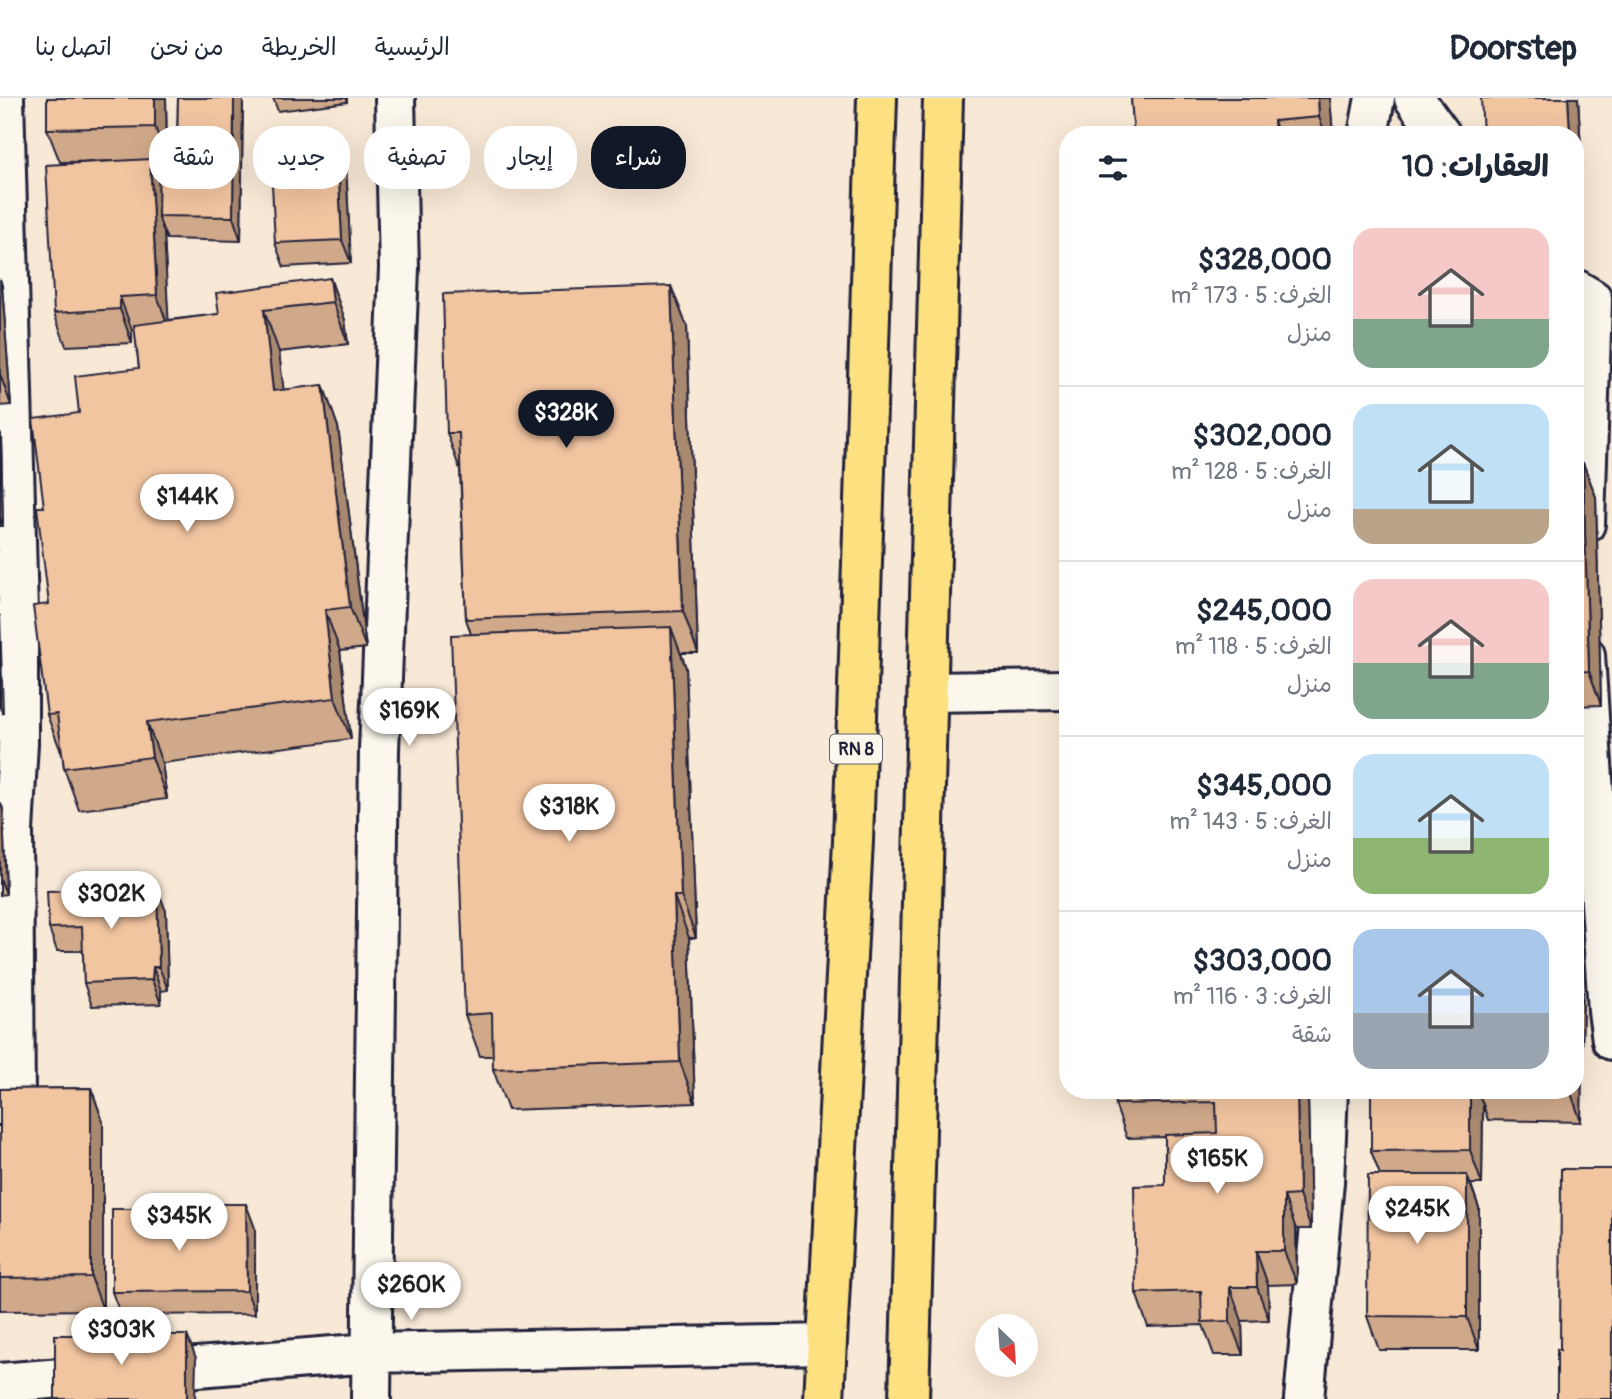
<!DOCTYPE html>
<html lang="ar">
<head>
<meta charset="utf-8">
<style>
	body { margin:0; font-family:Pangolin,"Playpen Sans Arabic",sans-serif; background:#f2f2f3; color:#1f2937; direction:rtl; height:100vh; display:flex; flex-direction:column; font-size:26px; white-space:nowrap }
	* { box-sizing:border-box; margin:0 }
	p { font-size:23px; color:#747a83 }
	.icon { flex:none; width:38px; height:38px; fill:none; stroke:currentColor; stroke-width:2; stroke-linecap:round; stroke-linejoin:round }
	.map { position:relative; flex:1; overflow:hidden; direction:ltr }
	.side { position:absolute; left:1059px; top:28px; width:525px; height:973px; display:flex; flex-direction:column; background:#fff; border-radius:28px; box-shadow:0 7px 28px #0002; direction:rtl }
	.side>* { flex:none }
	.top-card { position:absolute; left:21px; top:28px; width:665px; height:63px; direction:rtl; display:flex; gap:14px }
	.needle { width:46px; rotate:155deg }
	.fabs { position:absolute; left:975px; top:1216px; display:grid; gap:14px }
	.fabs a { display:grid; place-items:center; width:63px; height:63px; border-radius:50%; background:#fff; box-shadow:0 7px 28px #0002; font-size:35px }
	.price { position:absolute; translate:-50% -60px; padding:0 16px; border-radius:24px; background:#fff; color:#222; font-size:23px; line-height:46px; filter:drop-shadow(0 2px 4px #0008) }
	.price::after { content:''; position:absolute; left:50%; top:42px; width:21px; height:16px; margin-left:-10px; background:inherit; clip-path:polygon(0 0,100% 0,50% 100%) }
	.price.selected { background:#111827; color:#fff }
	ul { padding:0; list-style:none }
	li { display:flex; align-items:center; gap:21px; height:175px; padding:0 35px }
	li+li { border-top:2px solid #e0e1e3 }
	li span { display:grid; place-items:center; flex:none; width:196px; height:140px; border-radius:21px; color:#555 }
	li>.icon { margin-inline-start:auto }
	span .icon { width:84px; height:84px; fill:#fffc; stroke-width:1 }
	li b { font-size:30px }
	h2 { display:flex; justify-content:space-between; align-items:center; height:84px; padding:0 35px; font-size:30px }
	.pill { padding:0 24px; border-radius:28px; background:#fff; box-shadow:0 7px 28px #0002; font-size:24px; line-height:63px }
	.pill.selected { background:#111827; color:#fff }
	header { display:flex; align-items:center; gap:42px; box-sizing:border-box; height:98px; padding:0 35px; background:#fff; border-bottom:2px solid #e0e1e3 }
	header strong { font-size:33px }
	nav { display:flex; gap:38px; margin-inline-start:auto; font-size:24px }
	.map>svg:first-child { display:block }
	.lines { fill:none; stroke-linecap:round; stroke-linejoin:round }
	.minor-casing { stroke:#22223b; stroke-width:44 }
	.highway-casing { stroke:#22223b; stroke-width:44 }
	.minor { stroke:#fbf7ec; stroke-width:38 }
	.highway { stroke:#fde080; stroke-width:38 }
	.wall { fill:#d0a98a; stroke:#22223b; stroke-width:2; fill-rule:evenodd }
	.shaded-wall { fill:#a98a71; stroke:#22223b; stroke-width:2 }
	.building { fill:#f2c5a1; stroke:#22223b; stroke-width:2 }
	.labels { text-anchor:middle; stroke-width:5; stroke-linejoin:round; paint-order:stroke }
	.shield { fill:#fbf7ec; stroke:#636270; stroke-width:2 }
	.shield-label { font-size:18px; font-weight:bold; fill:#22223b }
</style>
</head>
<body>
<header>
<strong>Doorstep</strong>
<nav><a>الرئيسية</a><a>الخريطة</a><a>من نحن</a><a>اتصل بنا</a></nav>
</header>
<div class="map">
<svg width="1612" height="1301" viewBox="0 0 1612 1301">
	<rect width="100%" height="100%" fill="#f8e8d6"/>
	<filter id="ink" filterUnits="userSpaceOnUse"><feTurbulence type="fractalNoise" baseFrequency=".0143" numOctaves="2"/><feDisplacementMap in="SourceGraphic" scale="14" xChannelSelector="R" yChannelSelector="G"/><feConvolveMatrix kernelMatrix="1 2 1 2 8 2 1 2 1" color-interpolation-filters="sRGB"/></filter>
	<g filter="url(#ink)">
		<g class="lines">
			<g class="minor-casing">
				<path id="minor" d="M 1414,0 L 1441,37
					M 1368,37 L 1375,0
					M 1575,191 L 1592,201 L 1585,426
					M 1585,557 L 1608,913 L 1612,942
					M 928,594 L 1068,592
					M 0,1007 L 15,1003 L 13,733 L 18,645 L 18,515 L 4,0
					M 0,1285 L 370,1255 L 826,1246
					M 371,1301 L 379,652 L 399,170 L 395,0
					M 1304,1301 L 1324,1084 L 1328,992"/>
			</g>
			<g class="highway-casing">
				<path id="highway" d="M 824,1301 L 853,743 L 877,0
					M 909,1301 L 943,0"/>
			</g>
			<use href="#minor" class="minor"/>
			<use href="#highway" class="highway"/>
		</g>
		<path class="wall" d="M 166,0 L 167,52 L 177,52 L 178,0 L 243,0 L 241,143 L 167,141 L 164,135 L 168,222 L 219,216 L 330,180 L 345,222 L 348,246 L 279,254 L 283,292 L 323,287 L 338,329 L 366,550 L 340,553 L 351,641 L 162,665 L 167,701 L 79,712 L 64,670 L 63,659 L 47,617 L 49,506 L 44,409 L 79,315 L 139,270 L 135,232 L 132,232 L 132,245 L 66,248 L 54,215 L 124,63 L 60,64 L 47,31 ZM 150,62 L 159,62 L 159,85 Z
			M 273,0 L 347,0 L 347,4 L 278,13 Z
			M 1131,0 L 1330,0 L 1333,37 L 1134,37 Z
			M 1578,0 L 1582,68 L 1575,68 L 1575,37 L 1483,37 Z
			M 346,67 L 351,165 L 284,169 L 275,145 Z
			M 0,181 L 2,188 L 11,307 L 0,308 Z
			M 671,188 L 687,229 L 698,555 L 681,555 L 686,570 L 696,840 L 689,840 L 695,1005 L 508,1012 L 493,971 L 493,958 L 480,958 L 465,917 L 471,536 L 466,521 L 460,372 L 447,335 Z
			M 0,334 L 1,337 L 3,428 L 0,428 Z
			M 1583,365 L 1596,399 L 1601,607 L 1575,608 L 1575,366 Z
			M 0,704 L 3,711 L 6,796 L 0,797 Z
			M 166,813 L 168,892 L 161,893 L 161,906 L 92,908 L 84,885 L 83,853 L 57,853 L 49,830 Z
			M 1575,871 L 1583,894 L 1581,1024 L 1488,1022 L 1483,1006 L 1482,1086 L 1471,1086 L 1479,1110 L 1479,1252 L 1379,1252 L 1367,1218 L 1380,1077 L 1371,1053 L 1371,992 L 1575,992 Z
			M 91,990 L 103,1024 L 103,1212 L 0,1213 L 0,991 Z
			M 1114,992 L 1306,992 L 1308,999 L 1311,1131 L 1296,1131 L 1297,1186 L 1268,1187 L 1269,1222 L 1242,1223 L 1243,1257 L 1214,1257 L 1203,1227 L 1148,1229 L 1136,1195 L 1165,1087 L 1165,1039 L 1127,1040 L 1115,1006 Z
			M 255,1130 L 255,1216 L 121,1217 L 112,1194 L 170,1133 L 211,1133 Z"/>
		<path class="shaded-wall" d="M 155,0 L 166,0 L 167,62 L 155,29 Z
			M 234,0 L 243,0 L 241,143 L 233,119 Z
			M 1318,0 L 1330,0 L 1333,37 L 1326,37 L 1319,19 Z
			M 1568,0 L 1578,0 L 1582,68 L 1575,49 L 1575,37 L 1571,37 L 1570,35 Z
			M 1274,23 L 1279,37 L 1275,37 Z
			M 337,44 L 346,67 L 351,165 L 342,142 Z
			M 150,61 L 162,95 L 158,118 L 164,135 L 169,231 L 157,197 Z
			M 330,180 L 345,222 L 348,246 L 333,204 Z
			M 0,181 L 2,188 L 11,307 L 0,276 Z
			M 671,188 L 687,229 L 698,555 L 683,513 Z
			M 120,199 L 132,232 L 132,245 L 120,211 Z
			M 264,212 L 279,254 L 289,335 L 273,293 Z
			M 323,287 L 338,329 L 366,550 L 350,509 Z
			M 0,334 L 1,337 L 3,428 L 0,419 Z
			M 1583,365 L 1596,399 L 1601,607 L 1589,573 Z
			M 325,512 L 340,553 L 351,641 L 335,600 Z
			M 0,517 L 3,616 L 0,609 Z
			M 671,529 L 686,570 L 696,840 L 681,798 Z
			M 147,624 L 162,665 L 167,701 L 152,659 Z
			M 0,704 L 3,711 L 6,796 L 0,780 Z
			M 157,790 L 166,813 L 168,892 L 159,869 Z
			M 674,798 L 689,840 L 695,1005 L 680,964 Z
			M 153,869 L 161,893 L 161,906 L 152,882 Z
			M 1575,871 L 1583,894 L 1581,1024 L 1570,992 L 1575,992 Z
			M 91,990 L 103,1024 L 103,1212 L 91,1179 Z
			M 1297,992 L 1306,992 L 1308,999 L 1311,1131 L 1299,1097 Z
			M 1470,992 L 1477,992 L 1483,1006 L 1482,1086 L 1470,1052 Z
			M 1467,1077 L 1479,1110 L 1479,1252 L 1467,1219 Z
			M 1284,1098 L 1296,1131 L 1297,1186 L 1284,1153 Z
			M 246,1106 L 255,1130 L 255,1216 L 247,1193 Z
			M 162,1111 L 170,1134 L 161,1133 Z
			M 1256,1153 L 1268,1187 L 1269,1222 L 1257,1189 Z
			M 1230,1189 L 1242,1223 L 1243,1257 L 1230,1223 Z
			M 187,1237 L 196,1260 L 195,1301 L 187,1301 Z"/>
		<path class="building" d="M 47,0 L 155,0 L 155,29 L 47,31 Z
			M 178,0 L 234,0 L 233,119 L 158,118 L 159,52 L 177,52 Z
			M 1131,0 L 1318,0 L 1319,19 L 1274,23 L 1275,37 L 1134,37 Z
			M 1481,0 L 1568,0 L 1570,35 L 1536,37 L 1483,37 Z
			M 337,44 L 342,142 L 275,145 L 270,47 Z
			M 150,61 L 157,197 L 120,199 L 120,211 L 54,215 L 46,67 Z
			M 330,180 L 333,204 L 264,212 L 273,293 L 323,287 L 350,509 L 325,512 L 335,600 L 147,624 L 152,659 L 64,670 L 57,616 L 47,617 L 33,508 L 49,506 L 37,409 L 44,409 L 33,321 L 79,315 L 75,278 L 139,270 L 134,227 L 219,216 L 216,195 Z
			M 671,188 L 683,513 L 466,521 L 459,335 L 447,335 L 443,196 Z
			M 1583,365 L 1589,573 L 1575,574 L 1575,366 Z
			M 671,529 L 681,798 L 674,798 L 680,964 L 493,971 L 492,915 L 465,917 L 451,537 Z
			M 157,790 L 159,869 L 153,869 L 152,882 L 84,885 L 82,829 L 49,830 L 47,793 Z
			M 91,990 L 91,1179 L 0,1180 L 0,991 Z
			M 1114,992 L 1297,992 L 1299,1097 L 1284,1098 L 1284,1153 L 1256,1153 L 1257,1189 L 1230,1189 L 1230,1223 L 1202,1224 L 1201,1193 L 1136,1195 L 1134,1088 L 1165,1087 L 1165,1037 L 1217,1035 L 1216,1004 L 1115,1006 Z
			M 1371,992 L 1470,992 L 1470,1052 L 1371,1053 Z
			M 1561,1071 L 1612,1071 L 1612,1301 L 1557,1301 L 1557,1251 L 1560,1252 Z
			M 1368,1077 L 1467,1077 L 1467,1219 L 1367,1218 Z
			M 211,1106 L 246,1106 L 247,1193 L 112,1194 L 112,1111 L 162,1111 L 161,1133 L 211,1133 Z
			M 55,1237 L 187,1237 L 187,1301 L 55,1301 Z"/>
	</g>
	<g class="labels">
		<rect class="shield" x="830" y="636.5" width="52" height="29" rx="5"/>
		<g class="shield-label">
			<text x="856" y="657">RN 8</text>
		</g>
	</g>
</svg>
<div class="fabs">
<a><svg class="needle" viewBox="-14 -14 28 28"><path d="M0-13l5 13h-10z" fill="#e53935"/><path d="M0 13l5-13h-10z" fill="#747a83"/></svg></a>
</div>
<b class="price selected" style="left:566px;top:352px">$328K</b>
<b class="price" style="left:187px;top:436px">$144K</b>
<b class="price" style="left:409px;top:650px">$169K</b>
<b class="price" style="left:569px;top:746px">$318K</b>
<b class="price" style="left:111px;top:833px">$302K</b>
<b class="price" style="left:1217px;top:1098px">$165K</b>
<b class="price" style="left:1417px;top:1148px">$245K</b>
<b class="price" style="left:179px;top:1155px">$345K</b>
<b class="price" style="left:411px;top:1224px">$260K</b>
<b class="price" style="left:121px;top:1269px">$303K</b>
<div class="top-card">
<a class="pill selected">شراء</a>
<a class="pill">إيجار</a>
<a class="pill">تصفية</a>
<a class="pill">جديد</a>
<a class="pill">شقة</a>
</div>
<section class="side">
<h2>العقارات: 10<svg class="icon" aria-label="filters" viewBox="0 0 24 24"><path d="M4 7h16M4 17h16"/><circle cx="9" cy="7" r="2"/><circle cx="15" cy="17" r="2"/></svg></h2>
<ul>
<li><span style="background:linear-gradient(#f6c9c9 65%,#7fa58c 0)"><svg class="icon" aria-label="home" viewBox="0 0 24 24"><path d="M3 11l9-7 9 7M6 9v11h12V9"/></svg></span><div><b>$328,000</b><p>الغرف: 5 · 173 m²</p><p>منزل</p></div></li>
<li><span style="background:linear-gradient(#bfe0f5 75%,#b9a48a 0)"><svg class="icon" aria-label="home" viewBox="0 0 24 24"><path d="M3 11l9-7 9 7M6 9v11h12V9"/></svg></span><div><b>$302,000</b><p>الغرف: 5 · 128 m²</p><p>منزل</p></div></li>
<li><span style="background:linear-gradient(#f6c9c9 60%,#7fa58c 0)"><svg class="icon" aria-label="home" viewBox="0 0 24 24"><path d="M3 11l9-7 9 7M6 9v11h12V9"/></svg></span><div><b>$245,000</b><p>الغرف: 5 · 118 m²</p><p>منزل</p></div></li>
<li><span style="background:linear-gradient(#bfe0f5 60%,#8fb573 0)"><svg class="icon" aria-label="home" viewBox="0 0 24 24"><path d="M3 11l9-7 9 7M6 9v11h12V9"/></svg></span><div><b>$345,000</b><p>الغرف: 5 · 143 m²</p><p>منزل</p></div></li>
<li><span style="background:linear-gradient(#a9c7e8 60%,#9aa5b1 0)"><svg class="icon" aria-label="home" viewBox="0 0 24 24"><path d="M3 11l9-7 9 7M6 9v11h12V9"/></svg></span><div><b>$303,000</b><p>الغرف: 3 · 116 m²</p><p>شقة</p></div></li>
</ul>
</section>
</div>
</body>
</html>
